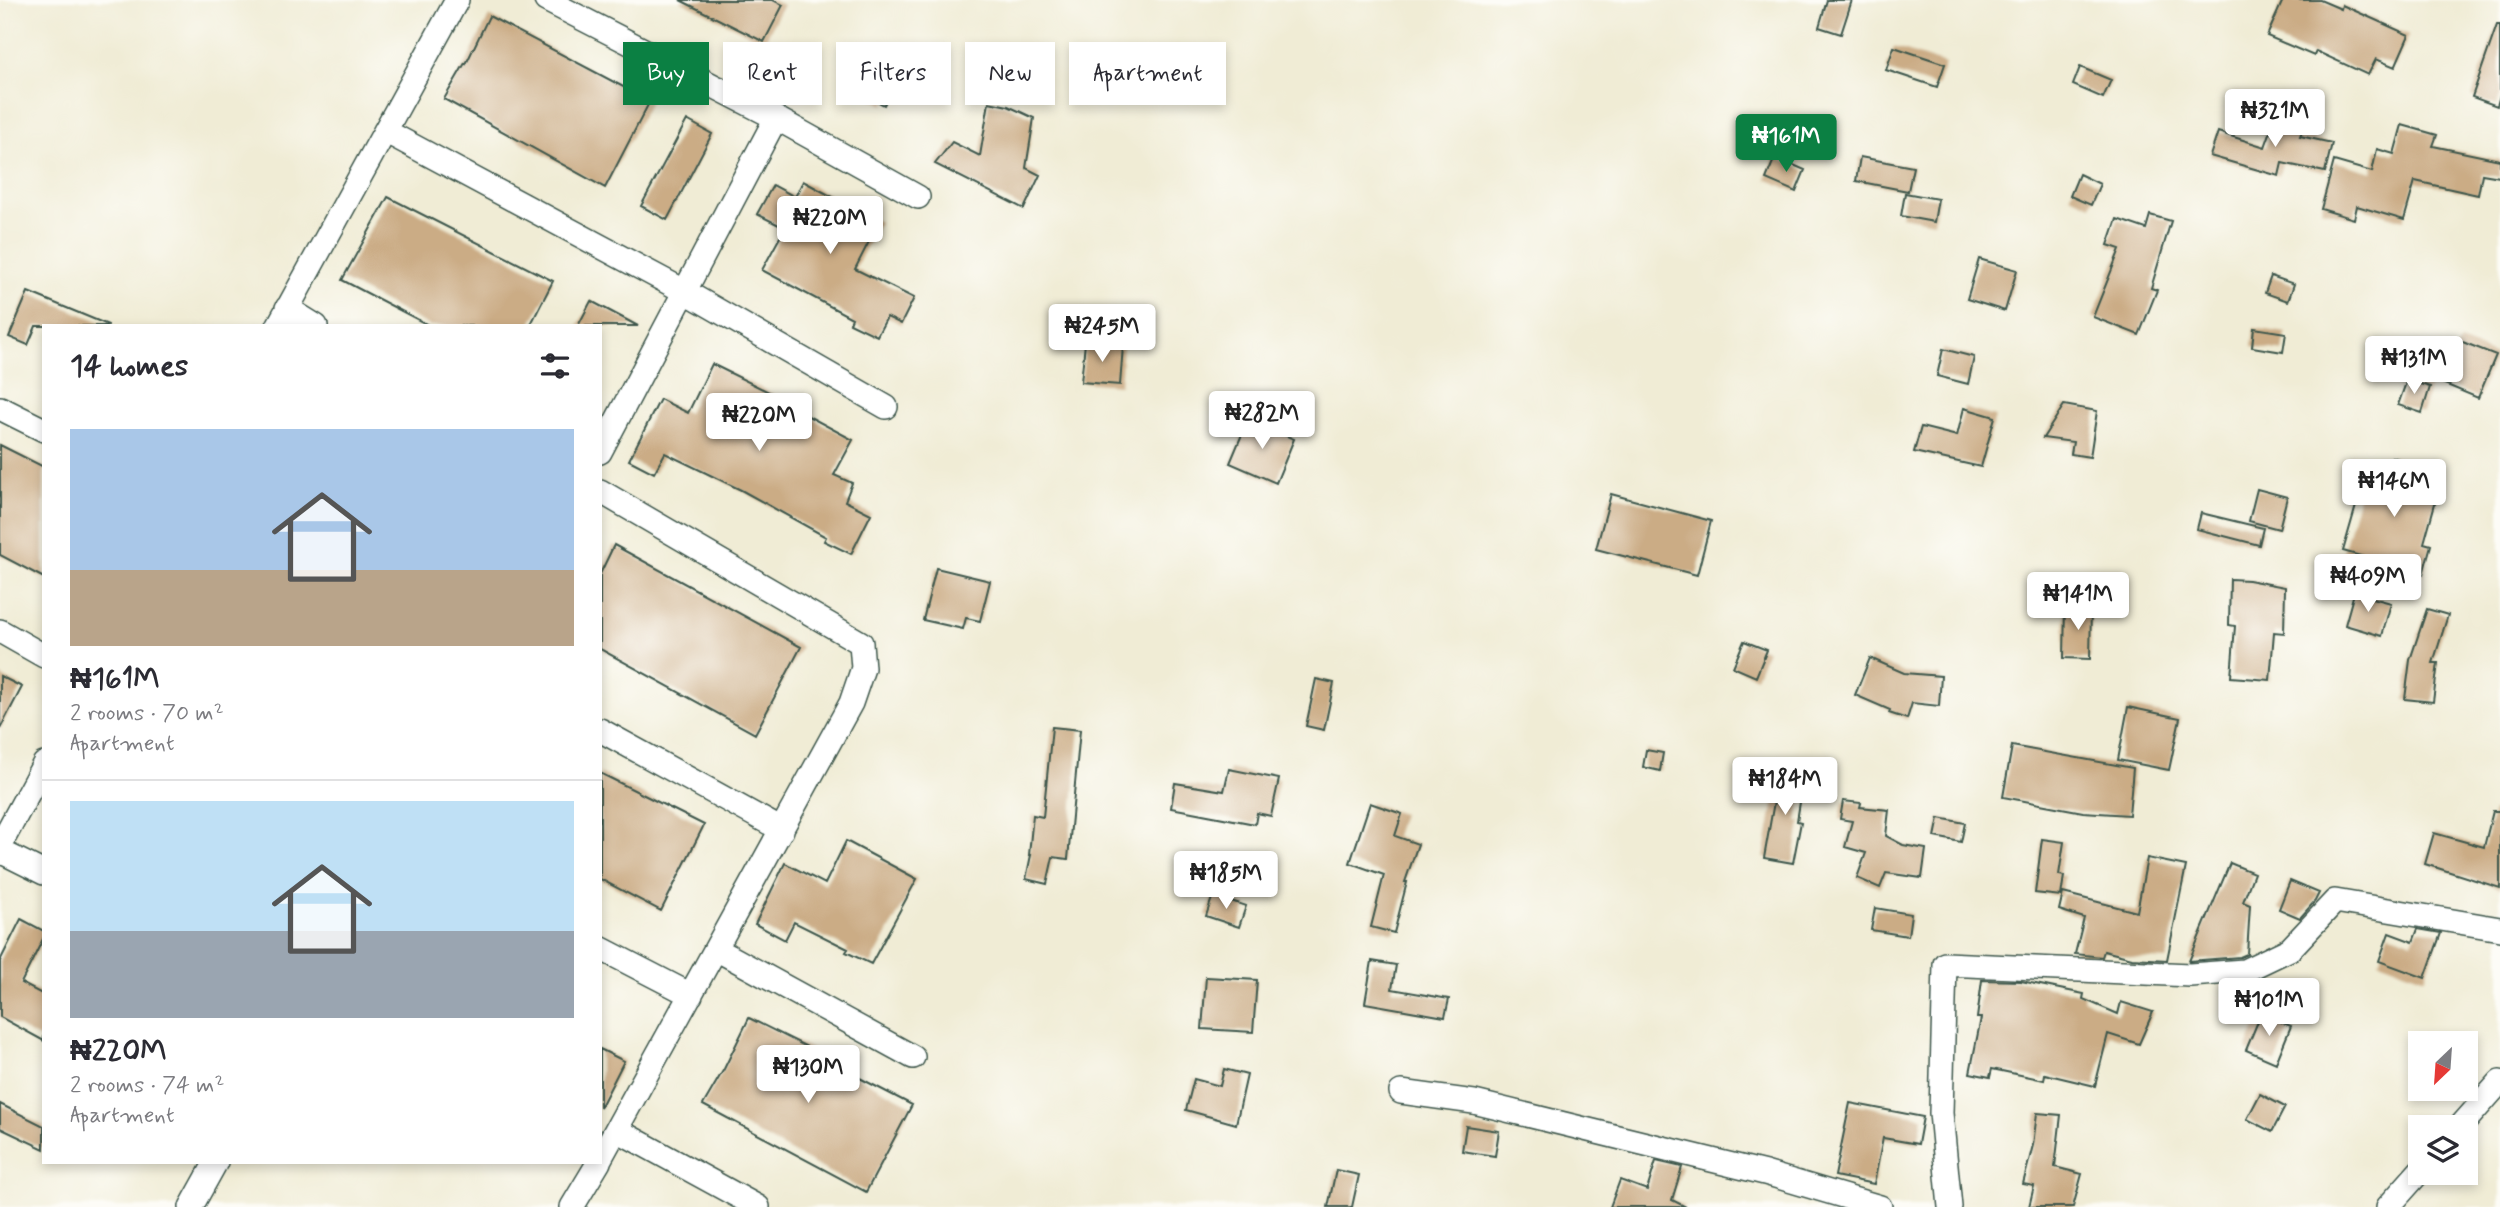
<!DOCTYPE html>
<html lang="en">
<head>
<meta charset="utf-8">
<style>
	body { margin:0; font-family:Mynerve,sans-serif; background:#f2f2f3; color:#2b2b33; height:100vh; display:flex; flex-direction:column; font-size:26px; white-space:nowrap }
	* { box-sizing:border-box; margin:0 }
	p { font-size:23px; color:#7c7c81 }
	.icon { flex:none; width:38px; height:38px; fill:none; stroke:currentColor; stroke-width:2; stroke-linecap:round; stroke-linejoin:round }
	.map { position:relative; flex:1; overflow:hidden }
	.panel { position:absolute; left:42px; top:324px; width:560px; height:840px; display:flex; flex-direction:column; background:#fff; border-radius:0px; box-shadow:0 4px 10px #0003 }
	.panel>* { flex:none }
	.hud { position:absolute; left:623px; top:42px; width:665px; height:63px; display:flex; gap:14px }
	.needle { width:46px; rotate:205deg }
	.tools { position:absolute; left:2408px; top:1031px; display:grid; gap:14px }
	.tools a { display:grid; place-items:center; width:70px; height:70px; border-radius:0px; background:#fff; box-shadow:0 4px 10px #0003; font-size:35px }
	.price { position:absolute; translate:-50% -60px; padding:0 16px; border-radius:7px; background:#fff; color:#222; font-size:23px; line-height:46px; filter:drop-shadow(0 2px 4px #0008) }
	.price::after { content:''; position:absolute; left:50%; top:42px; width:21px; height:16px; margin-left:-10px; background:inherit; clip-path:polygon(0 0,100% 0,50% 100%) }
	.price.active { background:#0b8043; color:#fff }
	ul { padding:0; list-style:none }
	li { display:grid; align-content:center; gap:14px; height:371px; padding:0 28px }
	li+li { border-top:2px solid #e1e1e2 }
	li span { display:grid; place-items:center; height:217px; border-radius:0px; color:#555 }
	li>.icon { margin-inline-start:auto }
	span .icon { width:126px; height:126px; fill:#fffc; stroke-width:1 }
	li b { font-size:30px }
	h2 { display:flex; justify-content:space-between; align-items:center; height:84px; padding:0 28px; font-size:30px }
	.chip { padding:0 24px; border-radius:0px; background:#fff; box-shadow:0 4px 10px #0003; font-size:24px; line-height:63px }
	.chip.active { background:#0b8043; color:#fff }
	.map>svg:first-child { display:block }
	.building { fill:#cbac85 }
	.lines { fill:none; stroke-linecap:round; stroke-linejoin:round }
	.street-casing { stroke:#3e574c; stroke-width:26 }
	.street { stroke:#fff; stroke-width:23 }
</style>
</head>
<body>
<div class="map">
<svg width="2500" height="1207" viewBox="0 0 2500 1207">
	<rect width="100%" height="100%" fill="#fdfcf7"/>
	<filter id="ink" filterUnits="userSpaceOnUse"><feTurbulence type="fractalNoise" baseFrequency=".0143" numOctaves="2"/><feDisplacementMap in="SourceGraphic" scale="14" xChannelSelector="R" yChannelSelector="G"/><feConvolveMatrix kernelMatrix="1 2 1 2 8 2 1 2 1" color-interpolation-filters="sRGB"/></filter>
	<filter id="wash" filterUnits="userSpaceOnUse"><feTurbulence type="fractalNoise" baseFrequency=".00686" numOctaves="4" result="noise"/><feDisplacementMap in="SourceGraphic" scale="28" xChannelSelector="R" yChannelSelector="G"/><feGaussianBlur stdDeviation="1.57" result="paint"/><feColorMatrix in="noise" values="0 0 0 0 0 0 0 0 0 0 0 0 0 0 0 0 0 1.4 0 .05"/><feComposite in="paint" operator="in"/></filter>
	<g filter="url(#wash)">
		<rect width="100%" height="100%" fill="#f0ecd5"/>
		<g id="blocks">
			<path class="building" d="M 680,0 L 773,0 L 783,5 L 764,42 Z
				M 1827,0 L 1852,0 L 1841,34 L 1819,27 Z
				M 2283,0 L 2320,0 L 2341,9 L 2342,5 L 2409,35 L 2395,67 L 2376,59 L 2368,75 L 2316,51 L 2314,56 L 2267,36 Z
				M 489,16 L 650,101 L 605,188 L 444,99 L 465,63 L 466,64 Z
				M 2497,25 L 2500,25 L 2500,95 L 2497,106 L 2472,97 Z
				M 1894,47 L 1945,64 L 1937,87 L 1886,70 Z
				M 878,56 L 903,70 L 884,105 L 859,92 Z
				M 2080,67 L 2111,80 L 2103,98 L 2073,85 Z
				M 989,102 L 1008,106 L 1034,118 L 1026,168 L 1040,175 L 1024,209 L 935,164 L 952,142 L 980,156 Z
				M 2277,114 L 2305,124 L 2300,136 L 2332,143 L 2325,172 L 2282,163 L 2279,176 L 2210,156 L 2218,132 L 2265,147 Z
				M 687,120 L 712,134 L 667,220 L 641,206 Z
				M 2402,125 L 2437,135 L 2433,146 L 2500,160 L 2500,177 L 2482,174 L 2478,195 L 2415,181 L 2404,220 L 2357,206 L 2354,219 L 2321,209 L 2334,161 L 2372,172 L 2377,149 L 2394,154 Z
				M 1775,157 L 1805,170 L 1796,192 L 1766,179 Z
				M 1860,157 L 1913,167 L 1908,191 L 1856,181 Z
				M 2079,174 L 2100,184 L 2091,205 L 2070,196 Z
				M 803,181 L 879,222 L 855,269 L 914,298 L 901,324 L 887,317 L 877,336 L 850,323 L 852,318 L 762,270 L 785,228 L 757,214 L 773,185 L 795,197 Z
				M 1905,193 L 1938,199 L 1934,222 L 1901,216 Z
				M 388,197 L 553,281 L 530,326 L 430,326 L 342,280 Z
				M 2150,215 L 2171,221 L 2151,288 L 2157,290 L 2139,335 L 2093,317 L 2120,249 L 2108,245 L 2117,219 L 2146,229 Z
				M 1979,259 L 2017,270 L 2005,311 L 1967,299 Z
				M 2271,276 L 2294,284 L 2288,301 L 2265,293 Z
				M 28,292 L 108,325 L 108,326 L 36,326 L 28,345 L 9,337 Z
				M 591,301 L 638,326 L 578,326 Z
				M 2254,328 L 2286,333 L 2283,352 L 2252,347 Z
				M 2460,341 L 2496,355 L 2478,398 L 2442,383 Z
				M 1085,343 L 1123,346 L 1120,385 L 1081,382 Z
				M 1943,349 L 1974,357 L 1968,384 L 1937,376 Z
				M 712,364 L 781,398 L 780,401 L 853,440 L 834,475 L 852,483 L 845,501 L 871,514 L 851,554 L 824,541 L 826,537 L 741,490 L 665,453 L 654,473 L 629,460 L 660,399 L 688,413 Z
				M 2407,380 L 2430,387 L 2422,413 L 2398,405 Z
				M 2064,405 L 2097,411 L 2090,457 L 2071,454 L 2073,442 L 2043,438 Z
				M 1964,408 L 1995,417 L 1981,467 L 1914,452 L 1921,427 L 1957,436 Z
				M 1248,420 L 1294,439 L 1276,483 L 1230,463 Z
				M 0,445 L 44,467 L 44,578 L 0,555 Z
				M 2392,457 L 2419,465 L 2414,481 L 2439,489 L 2424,543 L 2431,545 L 2423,574 L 2343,551 L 2364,478 L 2384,484 Z
				M 2257,489 L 2287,497 L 2279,529 L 2249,521 Z
				M 1611,494 L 1711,521 L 1697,575 L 1596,549 Z
				M 2201,513 L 2263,528 L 2259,545 L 2197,529 Z
				M 614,545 L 801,647 L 755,734 L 600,649 L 600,574 Z
				M 936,568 L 990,581 L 980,621 L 966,618 L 963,629 L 923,620 Z
				M 2230,579 L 2248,580 L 2285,587 L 2284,633 L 2274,632 L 2270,680 L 2231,677 L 2235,626 L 2229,625 Z
				M 2354,593 L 2391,603 L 2382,636 L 2345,625 Z
				M 2065,606 L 2091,607 L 2090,659 L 2064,658 Z
				M 2427,609 L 2448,615 L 2433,663 L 2438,663 L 2433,702 L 2405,699 L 2410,660 Z
				M 1744,641 L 1767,650 L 1756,677 L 1733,667 Z
				M 1870,658 L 1904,673 L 1941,676 L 1939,706 L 1912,703 L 1907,719 L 1889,713 L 1890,710 L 1855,695 Z
				M 0,676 L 22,687 L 0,729 Z
				M 1316,679 L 1334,683 L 1324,730 L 1306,726 Z
				M 2128,707 L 2180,718 L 2169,770 L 2118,760 Z
				M 1052,727 L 1080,730 L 1068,859 L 1053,857 L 1047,884 L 1026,879 L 1031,855 L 1029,855 L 1033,815 L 1043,817 Z
				M 2012,746 L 2133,768 L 2129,815 L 2083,812 L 2003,797 Z
				M 1646,750 L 1663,753 L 1660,771 L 1643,767 Z
				M 1780,768 L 1805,771 L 1797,821 L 1801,822 L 1793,863 L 1764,858 Z
				M 1229,769 L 1279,779 L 1271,816 L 1257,813 L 1255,824 L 1171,808 L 1175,783 L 1224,791 Z
				M 600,773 L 704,825 L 661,911 L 600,879 Z
				M 1843,801 L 1861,803 L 1860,807 L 1889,810 L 1886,836 L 1903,845 L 1926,849 L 1922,878 L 1886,873 L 1880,888 L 1857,878 L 1866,853 L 1845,847 L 1852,821 L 1840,819 Z
				M 1370,803 L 1402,814 L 1395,836 L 1418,844 L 1405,882 L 1407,882 L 1394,933 L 1371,927 L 1384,875 L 1350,863 Z
				M 2493,811 L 2500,811 L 2500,888 L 2425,864 L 2434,833 L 2484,847 Z
				M 1939,818 L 1965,823 L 1961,842 L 1935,837 Z
				M 2042,839 L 2064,842 L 2059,875 L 2064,876 L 2061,896 L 2035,893 Z
				M 846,841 L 917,879 L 871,964 L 846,952 L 848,949 L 794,922 L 785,940 L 755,924 L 785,863 L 825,884 Z
				M 2147,858 L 2186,866 L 2167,960 L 2132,958 L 2104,951 L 2102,957 L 2075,954 L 2084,918 L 2059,910 L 2063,893 L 2137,912 Z
				M 2230,863 L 2254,873 L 2243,902 L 2250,905 L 2247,954 L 2240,957 L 2189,961 Z
				M 2290,881 L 2319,893 L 2315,901 L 2300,918 L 2279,909 Z
				M 1213,895 L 1246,906 L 1239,927 L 1206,916 Z
				M 1875,908 L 1911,914 L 1908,936 L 1871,930 Z
				M 21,919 L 44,931 L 44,937 L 21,983 L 44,995 L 44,1041 L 0,1017 L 0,961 Z
				M 2418,929 L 2441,933 L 2425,978 L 2379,961 L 2389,933 L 2413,942 Z
				M 1372,961 L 1396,965 L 1392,989 L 1449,999 L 1445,1017 L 1365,1003 Z
				M 1206,977 L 1257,980 L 1253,1032 L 1202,1029 Z
				M 1982,980 L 2021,981 L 2084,994 L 2083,999 L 2118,1014 L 2121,1002 L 2153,1012 L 2139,1044 L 2108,1034 L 2095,1086 L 2045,1074 L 2044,1080 L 1992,1069 L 1990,1077 L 1970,1073 L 1981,1018 L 1977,1018 Z
				M 2261,1014 L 2291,1026 L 2276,1063 L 2246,1050 Z
				M 749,1018 L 821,1054 L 819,1057 L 912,1105 L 866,1192 L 703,1105 L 724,1069 Z
				M 600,1049 L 624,1061 L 600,1108 Z
				M 1224,1069 L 1247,1075 L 1236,1124 L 1186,1110 L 1194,1079 L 1220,1086 Z
				M 2260,1094 L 2285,1107 L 2272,1132 L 2247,1119 Z
				M 1850,1103 L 1923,1117 L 1918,1144 L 1883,1138 L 1874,1184 L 1835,1176 Z
				M 0,1104 L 44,1126 L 44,1149 L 0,1128 Z
				M 2037,1113 L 2061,1115 L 2055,1167 L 2082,1174 L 2073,1207 L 2029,1207 L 2034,1186 L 2023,1184 L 2033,1145 Z
				M 1466,1126 L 1499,1131 L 1495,1156 L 1462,1151 Z
				M 1656,1161 L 1682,1167 L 1672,1200 L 1686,1207 L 1610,1207 L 1620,1180 L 1647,1190 Z
				M 1336,1170 L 1359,1175 L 1352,1207 L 1328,1207 Z"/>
		</g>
	</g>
	<g filter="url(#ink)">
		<use href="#blocks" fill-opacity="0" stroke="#3e574c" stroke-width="2"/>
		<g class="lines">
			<g class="street-casing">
				<path id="street" d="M 546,0 L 776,118 L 600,452
					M 776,118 L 918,197
					M 385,131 L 684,291 L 886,407
					M 287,308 L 316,326
					M 278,326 L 457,0
					M 0,408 L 44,430
					M 600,491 L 861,643 L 863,668 L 851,703 L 600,1159
					M 0,631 L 44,656
					M 600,730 L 782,830
					M 0,845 L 44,764
					M 0,851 L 44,873
					M 600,948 L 691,995
					M 716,949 L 913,1057
					M 1401,1092 L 1474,1102 L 1765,1173 L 1880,1207
					M 2460,1127 L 2500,1082
					M 617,1130 L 758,1207
					M 191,1207 L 216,1162
					M 572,1207 L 599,1162
					M 1950,1207 L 1941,1113 L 1945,964 L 2190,975 L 2244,971 L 2290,949 L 2335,901 L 2500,929
					M 2388,1207 L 2420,1171"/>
			</g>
			<use href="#street" class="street"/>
		</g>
	</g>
</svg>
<div class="tools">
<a><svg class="needle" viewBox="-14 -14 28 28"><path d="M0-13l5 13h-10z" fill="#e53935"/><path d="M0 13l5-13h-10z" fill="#7c7c81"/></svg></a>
<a><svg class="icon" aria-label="layers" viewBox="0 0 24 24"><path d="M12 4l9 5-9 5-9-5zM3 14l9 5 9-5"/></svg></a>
</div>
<b class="price" style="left:2275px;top:149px">₦321M</b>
<b class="price active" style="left:1786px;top:174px">₦161M</b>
<b class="price" style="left:830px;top:256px">₦220M</b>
<b class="price" style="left:1102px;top:364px">₦245M</b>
<b class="price" style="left:2414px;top:396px">₦131M</b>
<b class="price" style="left:1262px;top:451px">₦282M</b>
<b class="price" style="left:759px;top:453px">₦220M</b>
<b class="price" style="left:2394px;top:519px">₦146M</b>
<b class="price" style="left:2368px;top:614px">₦409M</b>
<b class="price" style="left:2078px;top:632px">₦141M</b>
<b class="price" style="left:1785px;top:817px">₦184M</b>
<b class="price" style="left:1226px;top:911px">₦185M</b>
<b class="price" style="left:2269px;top:1038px">₦101M</b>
<b class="price" style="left:808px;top:1105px">₦130M</b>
<div class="hud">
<a class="chip active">Buy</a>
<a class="chip">Rent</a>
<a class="chip">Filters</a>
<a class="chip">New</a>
<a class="chip">Apartment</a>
</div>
<section class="panel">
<h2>14 homes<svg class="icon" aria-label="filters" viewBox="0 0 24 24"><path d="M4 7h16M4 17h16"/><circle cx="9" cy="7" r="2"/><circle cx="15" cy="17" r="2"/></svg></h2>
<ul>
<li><span style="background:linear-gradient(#a9c7e8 65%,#b9a48a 0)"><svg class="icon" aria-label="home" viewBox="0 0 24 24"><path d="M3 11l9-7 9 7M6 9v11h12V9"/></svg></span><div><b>₦161M</b><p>2 rooms · 70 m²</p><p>Apartment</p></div></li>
<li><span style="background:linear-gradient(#bfe0f5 60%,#9aa5b1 0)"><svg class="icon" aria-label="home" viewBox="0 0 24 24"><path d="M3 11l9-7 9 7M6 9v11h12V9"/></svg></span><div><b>₦220M</b><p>2 rooms · 74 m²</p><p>Apartment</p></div></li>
</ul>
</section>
</div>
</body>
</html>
